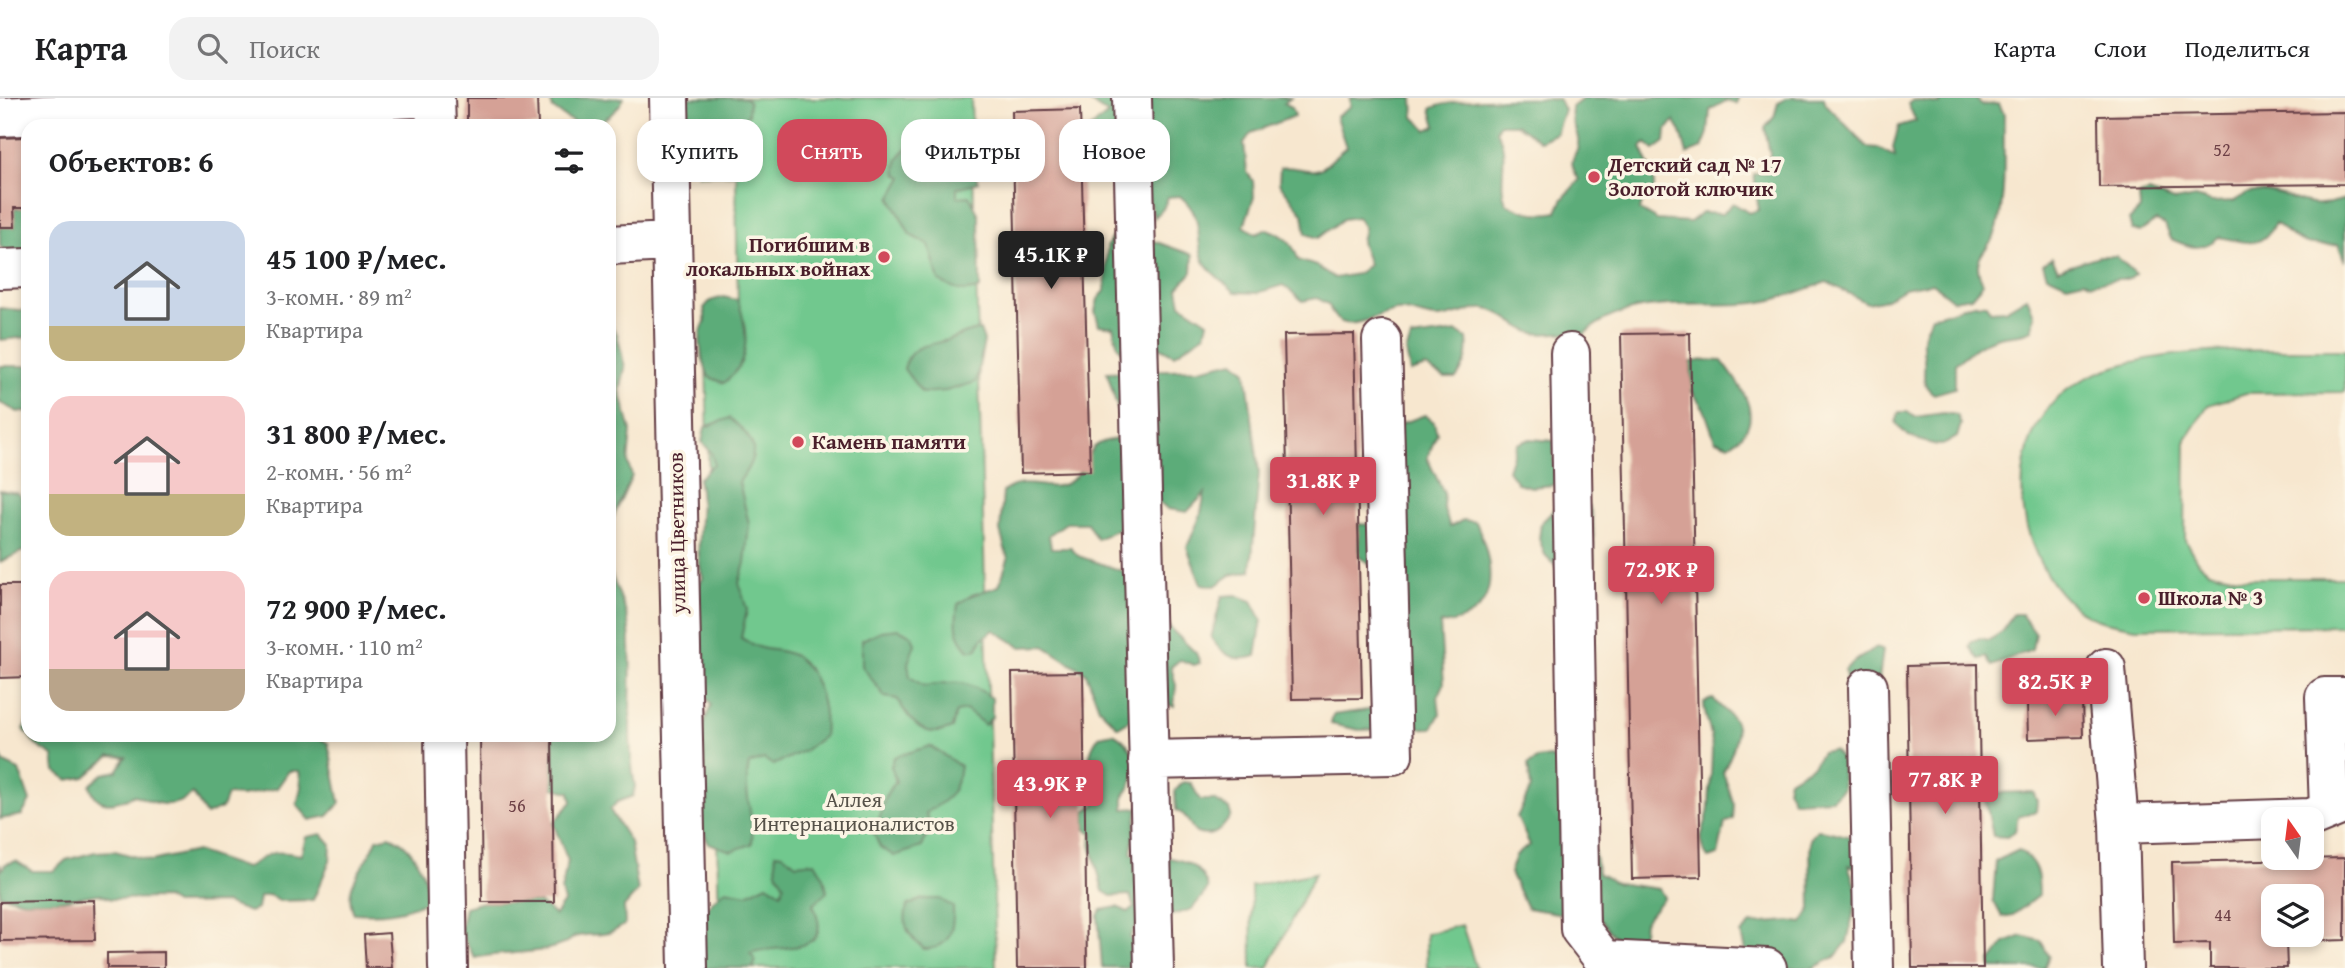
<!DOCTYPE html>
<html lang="ru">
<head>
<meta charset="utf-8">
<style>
	body { margin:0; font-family:"Gentium Book Plus",serif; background:#f2f2f2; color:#202124; height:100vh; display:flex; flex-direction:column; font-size:26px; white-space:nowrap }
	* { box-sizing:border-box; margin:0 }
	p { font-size:23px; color:#757577 }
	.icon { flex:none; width:38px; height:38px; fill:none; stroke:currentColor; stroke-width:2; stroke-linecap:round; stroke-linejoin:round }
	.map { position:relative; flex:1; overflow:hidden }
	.panel { position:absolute; left:21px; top:21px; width:595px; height:623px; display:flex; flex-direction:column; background:#fff; border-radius:21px; box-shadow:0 4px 10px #0003 }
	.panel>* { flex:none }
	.hud { position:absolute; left:637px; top:21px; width:665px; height:63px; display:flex; gap:14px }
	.needle { width:46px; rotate:346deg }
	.tools { position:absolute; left:2261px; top:709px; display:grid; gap:14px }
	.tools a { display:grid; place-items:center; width:63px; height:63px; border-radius:14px; background:#fff; box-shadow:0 4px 10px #0003; font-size:35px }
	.price { position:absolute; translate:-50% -60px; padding:0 16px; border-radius:7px; background:#d1495b; color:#fff; font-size:23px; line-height:46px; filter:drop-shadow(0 2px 4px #0008) }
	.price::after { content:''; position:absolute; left:50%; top:42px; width:21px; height:16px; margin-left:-10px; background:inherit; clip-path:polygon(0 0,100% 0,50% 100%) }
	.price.active { background:#222; color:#fff }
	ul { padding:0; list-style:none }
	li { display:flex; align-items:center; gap:21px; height:175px; padding:0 28px }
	li span { display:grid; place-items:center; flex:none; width:196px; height:140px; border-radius:21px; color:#555 }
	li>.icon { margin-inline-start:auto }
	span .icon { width:84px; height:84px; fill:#fffc; stroke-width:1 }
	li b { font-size:30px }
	h2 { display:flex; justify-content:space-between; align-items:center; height:84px; padding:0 28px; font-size:30px }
	.chip { padding:0 24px; border-radius:21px; background:#fff; box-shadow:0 4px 10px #0003; font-size:24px; line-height:63px }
	.chip.active { background:#d1495b; color:#fff }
	header { display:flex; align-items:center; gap:42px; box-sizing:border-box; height:98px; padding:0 35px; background:#fff; border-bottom:2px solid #e0e0e0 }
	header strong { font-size:33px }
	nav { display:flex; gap:38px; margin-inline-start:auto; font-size:24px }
	.search { width:490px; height:63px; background:#f2f2f2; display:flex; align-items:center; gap:18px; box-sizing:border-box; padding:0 24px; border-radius:21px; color:#757577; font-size:26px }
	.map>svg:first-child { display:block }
	.green { fill:#71c88e; stroke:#5e745c; stroke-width:2 }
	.forest { fill:#5cac79; stroke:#536652; stroke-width:2 }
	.building { fill:#d5a196; fill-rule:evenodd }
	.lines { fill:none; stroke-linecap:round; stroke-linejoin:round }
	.minor-casing { stroke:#643d44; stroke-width:42 }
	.minor { stroke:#fff; stroke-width:38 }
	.poi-dot { fill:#d1495b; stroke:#fcf5e5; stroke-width:2.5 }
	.labels { text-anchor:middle; stroke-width:7; stroke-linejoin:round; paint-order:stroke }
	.number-label { font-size:18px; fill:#6d4046 }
	.poi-label { font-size:21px; font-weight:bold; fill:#4a1f2b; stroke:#fcf5e5; text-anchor:start }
	.street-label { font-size:21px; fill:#4a1f2b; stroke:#fcf5e5 }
	.park-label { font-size:21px; fill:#565249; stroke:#fcf5e5 }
</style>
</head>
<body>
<header>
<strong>Карта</strong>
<div class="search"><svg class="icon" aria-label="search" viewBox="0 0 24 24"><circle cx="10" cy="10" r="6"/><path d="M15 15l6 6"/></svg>Поиск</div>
<nav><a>Карта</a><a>Слои</a><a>Поделиться</a></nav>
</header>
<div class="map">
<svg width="2345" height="870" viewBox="0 0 2345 870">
	<rect width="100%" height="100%" fill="#fcf5e5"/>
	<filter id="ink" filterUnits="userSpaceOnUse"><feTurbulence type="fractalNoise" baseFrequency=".0143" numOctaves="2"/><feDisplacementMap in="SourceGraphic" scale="14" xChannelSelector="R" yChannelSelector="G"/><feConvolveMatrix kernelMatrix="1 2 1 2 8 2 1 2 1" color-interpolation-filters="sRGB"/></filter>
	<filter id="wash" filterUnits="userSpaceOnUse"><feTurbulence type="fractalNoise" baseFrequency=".00686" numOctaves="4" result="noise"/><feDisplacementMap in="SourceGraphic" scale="28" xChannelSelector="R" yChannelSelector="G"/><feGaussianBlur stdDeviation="1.57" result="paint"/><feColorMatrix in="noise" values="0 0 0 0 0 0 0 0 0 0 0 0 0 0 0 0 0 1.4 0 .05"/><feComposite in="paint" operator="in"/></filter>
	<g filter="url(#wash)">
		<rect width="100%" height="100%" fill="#f7e7cf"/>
		<path class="green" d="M 698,0 L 971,0 L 996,870 L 720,870 L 705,217 L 738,214 L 736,76 L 698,77 Z
			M 2345,252 L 2345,294 L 2246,295 L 2208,307 L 2186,341 L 2185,442 L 2197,463 L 2209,473 L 2221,476 L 2246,480 L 2345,480 L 2345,528 L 2136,530 C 2115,526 2093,524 2076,510 C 2012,458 1998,337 2074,287 C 2139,245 2268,253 2345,252 Z
			M 1315,775 L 1268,870 L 1252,870 L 1251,788 Z
			M 1462,827 L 1476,870 L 1427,870 L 1426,836 Z"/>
		<path class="forest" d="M 550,0 L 624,0 C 617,14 595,33 578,26 C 569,23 561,16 553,11 Z
			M 680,0 L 746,0 L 749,4 L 748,17 C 726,36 707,28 683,16 Z
			M 1084,0 L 1291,0 L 1284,5 L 1292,9 L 1295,18 L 1251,35 L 1244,45 L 1247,74 L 1253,83 L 1254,99 L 1244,128 L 1256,136 L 1267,131 C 1283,137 1294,145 1298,162 L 1316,168 L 1335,180 L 1357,176 L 1369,167 L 1361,144 L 1364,130 L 1357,119 L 1343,121 L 1318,140 L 1306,136 L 1303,116 L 1279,85 L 1280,70 C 1294,66 1307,76 1320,71 C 1328,68 1337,55 1346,49 L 1336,19 L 1350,9 L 1350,0 L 1413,0 L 1414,19 L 1427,32 L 1436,28 L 1431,11 C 1445,0 1539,0 1559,2 L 1564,12 L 1556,35 L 1540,43 L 1516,26 L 1499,26 L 1496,33 C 1512,55 1496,81 1506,105 C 1523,114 1537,118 1557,114 L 1562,102 L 1579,82 C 1563,55 1581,60 1578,41 C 1576,27 1570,27 1572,9 L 1584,0 L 1738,0 L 1736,6 L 1726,3 L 1710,12 L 1708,35 L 1702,50 L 1687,56 L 1681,34 L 1674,23 L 1666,33 L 1665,44 L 1654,52 L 1646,45 L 1641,49 L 1654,79 L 1654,91 L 1643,101 L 1640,112 L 1657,122 L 1690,124 L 1702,115 L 1722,116 L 1733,105 L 1749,115 L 1759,112 L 1753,76 L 1767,74 L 1770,56 L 1765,30 L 1774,19 L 1778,5 L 1786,0 L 1824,0 L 1826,6 L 1867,49 L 1878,50 L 1895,59 L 1893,49 L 1899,28 L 1916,23 L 1908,6 L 1913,2 L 1940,6 L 1941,0 L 1976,0 L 1981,7 L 1999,6 L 2004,16 C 2003,49 2007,106 1995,136 C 1988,153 1969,159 1983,185 L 1971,199 L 1953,202 L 1932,185 L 1904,190 L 1886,201 L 1867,205 L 1827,184 C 1803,192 1781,202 1755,205 C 1697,211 1625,194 1580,240 C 1564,230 1552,238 1534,235 C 1518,232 1504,213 1486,211 C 1473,209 1453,219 1439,220 C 1423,221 1409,209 1392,214 C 1370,219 1339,241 1329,207 L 1317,200 L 1303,203 L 1283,187 L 1257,195 L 1235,194 C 1225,185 1210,175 1204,163 C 1193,138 1207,121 1180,98 L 1168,99 L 1163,111 L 1154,120 L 1133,46 L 1114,40 L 1094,40 L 1087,33 L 1108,16 Z
			M 944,35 L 965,41 L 978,84 L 957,90 L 957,99 L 969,98 L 979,117 L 980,190 C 964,197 953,191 939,183 L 929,147 L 910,137 L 891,100 L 903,79 L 897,76 C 891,49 924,42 944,35 Z
			M 2263,93 C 2300,97 2301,115 2345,101 L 2345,164 L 2338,146 C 2308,149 2298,145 2275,125 C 2261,153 2245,144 2219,139 C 2200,154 2191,150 2171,141 L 2165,127 L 2156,123 L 2140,134 L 2132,132 L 2129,122 L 2140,111 L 2139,97 L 2149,94 L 2174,103 L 2196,99 L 2212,104 L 2234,103 L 2248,95 Z
			M 14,110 L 28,110 L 28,157 L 12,159 L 0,148 L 0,129 L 15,129 Z
			M 1125,138 L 1151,142 L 1193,157 L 1192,174 L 1178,190 L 1181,206 L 1208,224 L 1205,236 L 1174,257 L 1152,245 L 1127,258 L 1118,249 L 1113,229 L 1099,227 L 1095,213 L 1098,201 L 1105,193 L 1107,148 L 1112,139 Z
			M 2099,158 L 2116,158 L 2136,176 L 2130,181 L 2117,181 L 2091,186 L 2084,182 L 2067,186 L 2047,177 L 2043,166 L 2052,160 L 2058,171 Z
			M 723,199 L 738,202 C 748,232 752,264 724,285 L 709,279 C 702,263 695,237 706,223 L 704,210 L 710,203 Z
			M 2027,199 L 2034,217 L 2032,232 C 2020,238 2011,236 1999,239 C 1982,243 1968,255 1955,266 L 1955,290 L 1934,296 C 1919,285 1926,278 1924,261 C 1922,240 1921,238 1932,218 C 1953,216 1967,203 1986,206 L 1990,213 L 2005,212 Z
			M 0,210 L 28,213 L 28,239 L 0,242 Z
			M 609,225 L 617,236 L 625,270 L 620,293 L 631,333 L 628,365 L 632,378 L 609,429 Z
			M 980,232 L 984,243 L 976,284 L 946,293 L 922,295 L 904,271 C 909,246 927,248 948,242 C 960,239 966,233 980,232 Z
			M 1457,234 L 1467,241 C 1469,257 1466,267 1456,280 L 1445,280 L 1426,269 L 1410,274 L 1406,254 L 1411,240 Z
			M 1705,262 L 1722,263 C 1741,289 1770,324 1729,347 L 1715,342 L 1704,311 L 1691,292 L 1691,264 Z
			M 1234,263 L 1246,273 L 1259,374 L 1251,473 L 1231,477 L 1215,488 L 1201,486 L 1187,449 L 1200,419 L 1205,395 L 1187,414 L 1168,411 L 1156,402 L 1116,432 L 1097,441 L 1087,425 L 1066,425 L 1049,437 L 1051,450 L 1071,450 L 1078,458 L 1123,473 L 1173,533 L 1196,555 L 1200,565 L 1194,567 L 1180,562 L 1171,569 L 1176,587 L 1174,608 C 1145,601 1140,618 1118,629 L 1099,610 L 1086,575 L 1044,548 L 1021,549 L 994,532 L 982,541 L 976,552 L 969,552 C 955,537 955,526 958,506 L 972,497 L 999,488 L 1008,461 L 1000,433 L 1003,394 C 1026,376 1047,396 1067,385 C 1093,370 1078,344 1118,341 L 1123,330 L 1107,274 L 1199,271 Z
			M 0,268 L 28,268 L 28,314 L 18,314 L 0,305 Z
			M 1373,294 L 1398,327 L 1425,317 L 1434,324 L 1437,336 L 1427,360 L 1444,395 L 1443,409 L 1450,429 L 1463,422 L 1476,424 C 1496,470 1501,521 1440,526 L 1444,586 L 1438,599 L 1440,616 L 1432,630 L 1359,632 L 1331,626 L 1333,617 L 1375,611 L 1378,471 L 1359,459 L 1358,426 L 1376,427 L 1364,307 Z
			M 1899,314 L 1907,314 L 1915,319 L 1944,315 L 1957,317 L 1961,326 L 1957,339 C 1939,350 1943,348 1925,344 C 1910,340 1906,338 1896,325 Z
			M 730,320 C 757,344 761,353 739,384 L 749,426 L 745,465 L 739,485 L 747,512 L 741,540 C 747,543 754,548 761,550 C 773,553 787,552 798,560 C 819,577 827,613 824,638 L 804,653 L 773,667 L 764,661 L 749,666 C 742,697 755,717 752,746 L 731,753 L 708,745 L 701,728 L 699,638 L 711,607 L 698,585 L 697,489 L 703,480 C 692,448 706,414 698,381 L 714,366 L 711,354 L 702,344 L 705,329 Z
			M 1530,341 L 1554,343 L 1554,387 L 1531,389 L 1517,385 L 1508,372 L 1517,346 Z
			M 0,392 L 18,395 L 28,409 L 28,451 L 0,464 Z
			M 1589,408 L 1593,420 L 1594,473 L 1585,478 L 1561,473 L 1545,457 L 1539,441 L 1541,425 L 1557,409 Z
			M 609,469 C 615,491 627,508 629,531 C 634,584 625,635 635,688 L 633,698 L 617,704 L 610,712 L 630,744 L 638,793 L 624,809 L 625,826 C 605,842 596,833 574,839 C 555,858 503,853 475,860 L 460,834 L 465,809 L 482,804 L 539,804 L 555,817 L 564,804 L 561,793 L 568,763 L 553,725 L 572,704 L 570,694 L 553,690 L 552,637 L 609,637 Z
			M 1236,497 L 1252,503 L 1262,522 L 1256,558 C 1235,565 1223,557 1211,540 L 1222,498 Z
			M 2013,516 L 2021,516 L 2035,535 L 2032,552 L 1992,568 L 1986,559 L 1979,561 L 1970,549 L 1972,543 L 1980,540 L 1989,542 L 2002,534 Z
			M 899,531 L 912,538 L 915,546 L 908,565 L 910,579 L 924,588 C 956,583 965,580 992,600 L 992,619 L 985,627 L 966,612 L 956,614 L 952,630 C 924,643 910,623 897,601 L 885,599 L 862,568 L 862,542 L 881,533 Z
			M 1875,550 L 1883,552 L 1876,604 L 1847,590 L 1845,572 C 1851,563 1866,558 1875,550 Z
			M 1713,601 C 1719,608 1728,614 1733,621 C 1743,634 1729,662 1723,674 L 1734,707 L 1733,721 L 1725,725 L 1718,757 L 1708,760 C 1693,740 1708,729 1709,708 C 1710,689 1712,667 1712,648 C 1712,632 1704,620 1704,604 Z
			M 28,619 L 28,637 L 316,639 L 328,645 L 340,705 L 328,718 L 310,722 L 297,707 L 301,689 L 299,673 L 289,673 L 277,690 L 242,698 L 227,697 L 222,710 L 206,717 L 193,696 C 173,712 158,707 135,697 C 115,706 97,712 90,687 L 103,676 L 117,673 L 126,659 L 110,658 L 85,679 L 68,682 L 55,673 L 53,658 L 36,647 L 24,632 Z
			M 1113,635 C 1139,649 1142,675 1124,697 L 1124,711 L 1138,710 L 1131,756 C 1161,760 1199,755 1208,791 L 1192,811 L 1135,829 L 1130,839 L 1136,854 L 1136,870 L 1102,869 L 1098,818 L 1101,812 L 1117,809 L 1128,814 L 1134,810 L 1130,797 L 1111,798 L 1103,793 L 1091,747 L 1092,735 L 1085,731 L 1085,713 L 1095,707 C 1102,678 1076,670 1099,638 Z
			M 930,648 L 960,668 C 956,696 949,701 926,715 L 931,728 L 922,749 L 894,758 L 880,749 L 873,733 C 886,715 879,699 896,684 L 891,668 L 894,659 Z
			M 1833,652 L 1841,661 L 1843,690 L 1832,701 L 1793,703 L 1787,690 L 1789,682 L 1813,667 L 1822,654 Z
			M 0,656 L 4,665 L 19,672 L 30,703 L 22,717 L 0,721 Z
			M 1550,659 L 1589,678 L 1597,698 L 1586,705 L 1598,775 L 1616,785 L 1659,791 L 1664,799 L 1644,824 L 1643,834 L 1633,843 L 1617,842 L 1595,816 L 1563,816 L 1527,810 L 1510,775 L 1516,757 L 1530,747 L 1517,719 L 1531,690 L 1528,667 L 1537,661 Z
			M 1183,684 L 1191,685 L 1200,702 L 1214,702 L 1229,711 L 1231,717 C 1222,732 1214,741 1196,735 L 1184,717 L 1176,712 L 1175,693 Z
			M 2033,694 L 2037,703 L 2036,713 L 2018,719 L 2015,733 L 2007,739 L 1993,738 L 1985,700 L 1990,695 Z
			M 1817,732 C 1836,733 1852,741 1871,743 L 1866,771 L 1848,767 L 1858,795 L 1847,844 L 1835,859 L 1813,870 L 1749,870 L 1741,836 L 1751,826 L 1790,823 L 1802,825 L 1811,811 L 1810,741 Z
			M 322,736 L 331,746 L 330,763 L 313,802 L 279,803 L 269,797 L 259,799 L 257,811 L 249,814 L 225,805 L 175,806 L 165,800 L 111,801 L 99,796 L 56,803 L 24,803 L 0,797 L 0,766 L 2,772 L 5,766 L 16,763 L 32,773 L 54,773 L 66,762 L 95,754 L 115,753 L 151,763 L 196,753 L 245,770 C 272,756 267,751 301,757 L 306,739 Z
			M 389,738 C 415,747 426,778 429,802 C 402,815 383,817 354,815 C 340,787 369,766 377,741 Z
			M 2019,752 C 2037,765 2039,775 2039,797 L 2013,817 L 2002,819 L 1993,802 L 1996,763 Z
			M 775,755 L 783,756 L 796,766 L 815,764 L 824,779 L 827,794 L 813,807 C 838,861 775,845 750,855 L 756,863 L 753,870 L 703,870 C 702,837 694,812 726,792 L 747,796 L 767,786 L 781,795 L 784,787 L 777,774 Z
			M 922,801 L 940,801 L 953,809 C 954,832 950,851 924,851 C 908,837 902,829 907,808 Z
			M 2022,838 L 2041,843 L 2049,858 L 2044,870 L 1992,870 L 1991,863 L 2005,845 Z"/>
		<g id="blocks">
			<path class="building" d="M 467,0 L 537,0 L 538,28 L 467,28 Z
				M 1080,11 L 1090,373 L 1021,375 L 1012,13 Z
				M 2345,14 L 2345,86 L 2099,89 L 2098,18 Z
				M 28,39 L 28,110 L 14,110 L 15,129 L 0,129 L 0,40 Z
				M 1690,235 L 1701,779 L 1632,781 L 1621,236 Z
				M 1354,236 L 1362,600 L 1292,601 L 1284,237 Z
				M 0,487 L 28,487 L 28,579 L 0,580 Z
				M 1978,566 L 1983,870 L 1912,870 L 1907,568 Z
				M 1083,574 L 1087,870 L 1017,870 L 1012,575 Z
				M 2082,599 L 2083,639 L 2028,641 L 2027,601 Z
				M 480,637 L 552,637 L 554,804 L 482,804 Z
				M 2345,760 L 2345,842 L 2286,844 L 2287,870 L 2210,870 L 2210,845 L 2174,846 L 2172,764 ZM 2273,798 L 2312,798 L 2312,836 L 2273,836 Z
				M 94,802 L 95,842 L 0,843 L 0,804 Z
				M 389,835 L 392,870 L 366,870 L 364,837 Z
				M 164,854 L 164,870 L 107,870 L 107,855 Z"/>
		</g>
	</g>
	<g filter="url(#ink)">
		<use href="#blocks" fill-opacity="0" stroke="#643d44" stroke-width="2"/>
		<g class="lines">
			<g class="minor-casing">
				<path id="minor" d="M 435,0 L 436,28
					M 669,0 L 688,870
					M 1132,0 L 1154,870
					M 0,19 L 417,0
					M 609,147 L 670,144
					M 0,171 L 28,170
					M 1570,255 L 1580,831 L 1604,862 L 1767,870
					M 2106,570 L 2119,726 L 2123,870
					M 1868,589 L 1874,870
					M 444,637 L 448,870
					M 1148,662 L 1393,657 L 1382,242
					M 2329,712 L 2325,599 L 2345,599
					M 2119,726 L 2311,720 L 2345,706"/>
			</g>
			<use href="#minor" class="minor"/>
		</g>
	</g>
	<g class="poi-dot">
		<circle cx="1594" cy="79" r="7"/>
		<circle cx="884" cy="159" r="7"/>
		<circle cx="798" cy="344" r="7"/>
		<circle cx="2144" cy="500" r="7"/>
	</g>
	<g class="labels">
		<g class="number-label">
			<text x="2222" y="58">52</text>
			<text x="517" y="714">56</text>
			<text x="2223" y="823">44</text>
		</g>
		<g class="poi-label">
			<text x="1608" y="74">Детский сад № 17<tspan x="1608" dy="24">Золотой ключик</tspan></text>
			<text x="870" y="154" text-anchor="end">Погибшим в<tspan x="870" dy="24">локальных войнах</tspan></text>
			<text x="812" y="351">Камень памяти</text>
			<text x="2158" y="507">Школа № 3</text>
		</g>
		<g class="street-label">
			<text transform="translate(677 435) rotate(-91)" y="7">улица Цветников</text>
		</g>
		<g class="park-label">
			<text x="854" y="709">Аллея<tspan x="854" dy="24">Интернационалистов</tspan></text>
		</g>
	</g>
</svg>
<div class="tools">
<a><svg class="needle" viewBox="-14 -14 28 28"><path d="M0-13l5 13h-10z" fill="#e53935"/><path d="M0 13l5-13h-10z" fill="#757577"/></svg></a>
<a><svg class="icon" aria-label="layers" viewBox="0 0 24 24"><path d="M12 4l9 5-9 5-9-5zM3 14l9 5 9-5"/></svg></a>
</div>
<b class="price active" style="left:1051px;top:193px">45.1K ₽</b>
<b class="price" style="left:1323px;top:419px">31.8K ₽</b>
<b class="price" style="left:1661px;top:508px">72.9K ₽</b>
<b class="price" style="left:2055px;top:620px">82.5K ₽</b>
<b class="price" style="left:1945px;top:718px">77.8K ₽</b>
<b class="price" style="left:1050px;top:722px">43.9K ₽</b>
<div class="hud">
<a class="chip">Купить</a>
<a class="chip active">Снять</a>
<a class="chip">Фильтры</a>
<a class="chip">Новое</a>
</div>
<section class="panel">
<h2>Объектов: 6<svg class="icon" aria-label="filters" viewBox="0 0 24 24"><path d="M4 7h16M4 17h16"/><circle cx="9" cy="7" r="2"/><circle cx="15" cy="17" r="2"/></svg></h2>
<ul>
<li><span style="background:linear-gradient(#c9d6e8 75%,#c2b280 0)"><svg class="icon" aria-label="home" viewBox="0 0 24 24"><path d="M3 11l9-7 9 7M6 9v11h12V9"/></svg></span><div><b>45 100 ₽/мес.</b><p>3-комн. · 89 m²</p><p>Квартира</p></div></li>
<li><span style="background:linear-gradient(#f6c9c9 70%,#c2b280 0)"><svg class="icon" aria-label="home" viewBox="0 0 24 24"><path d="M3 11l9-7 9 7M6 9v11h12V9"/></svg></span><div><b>31 800 ₽/мес.</b><p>2-комн. · 56 m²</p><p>Квартира</p></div></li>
<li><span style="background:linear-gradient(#f6c9c9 70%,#b9a48a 0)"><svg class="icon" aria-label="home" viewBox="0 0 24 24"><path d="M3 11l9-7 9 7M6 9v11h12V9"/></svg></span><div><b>72 900 ₽/мес.</b><p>3-комн. · 110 m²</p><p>Квартира</p></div></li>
</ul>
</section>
</div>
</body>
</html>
